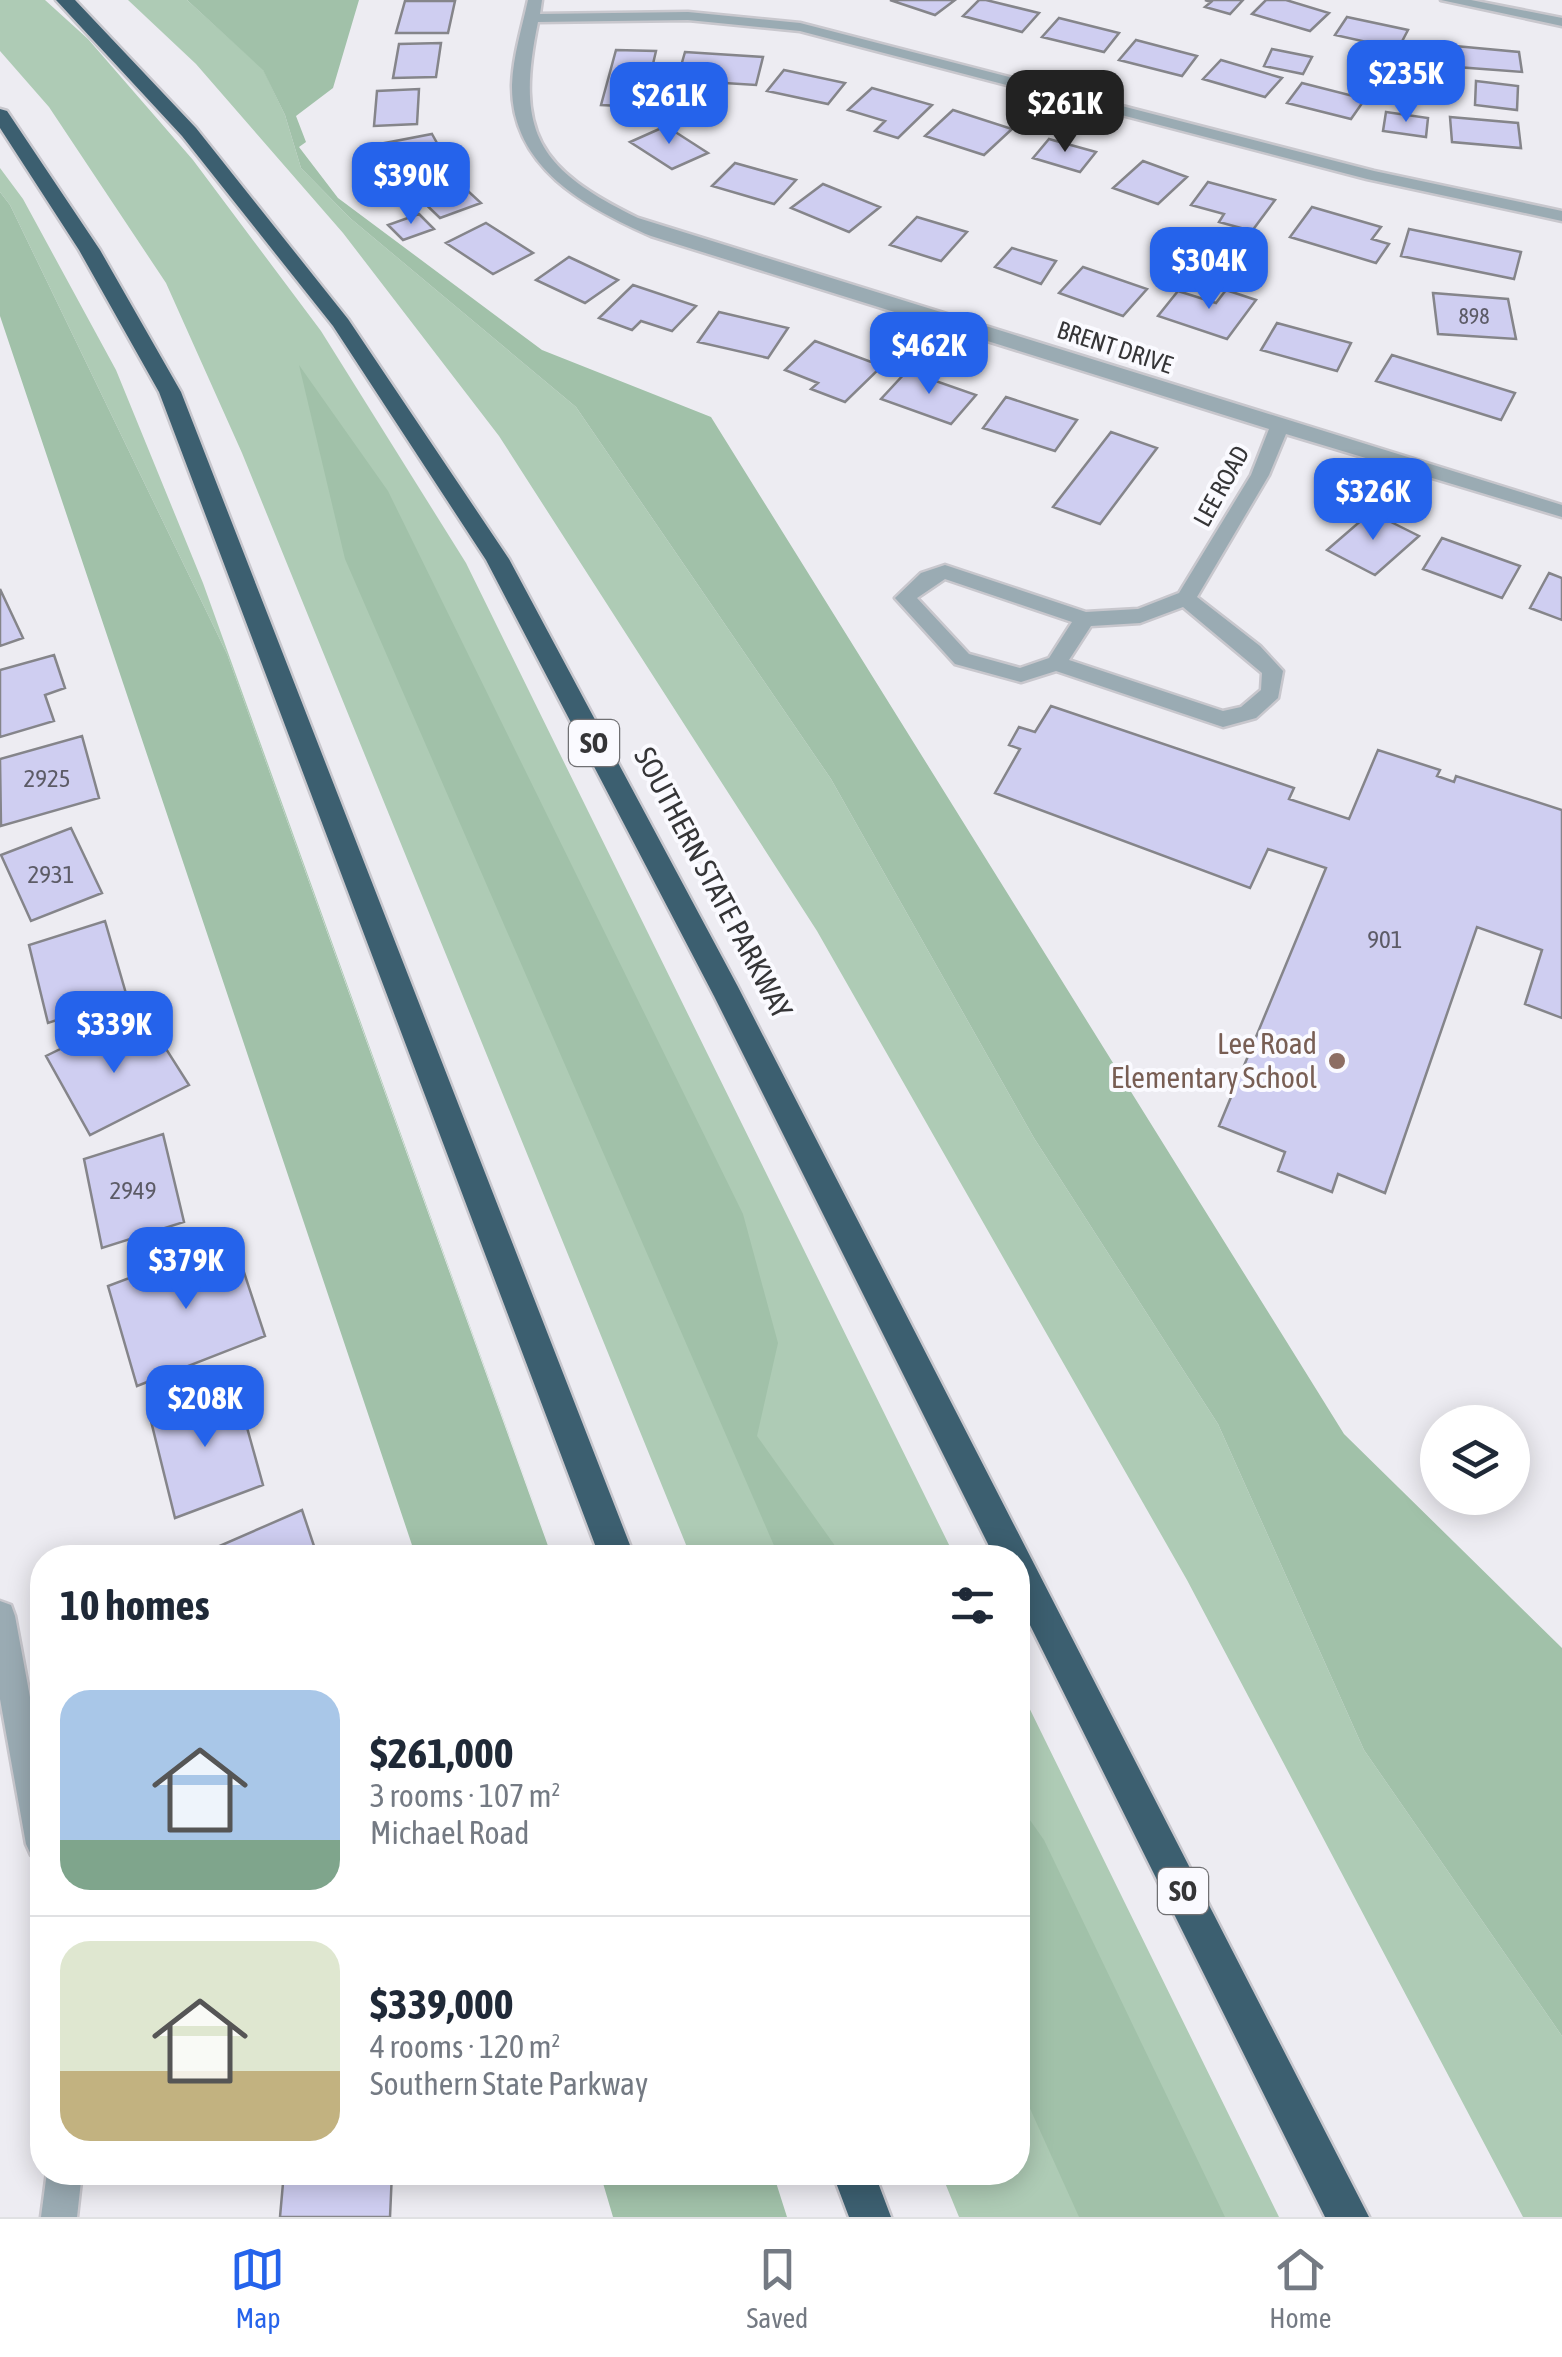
<!DOCTYPE html>
<html lang="en">
<head>
<meta charset="utf-8">
<style>
	body { margin:0; font-family:"Asap Condensed",sans-serif; background:#f2f2f3; color:#1f2937; height:100vh; display:flex; flex-direction:column; font-size:38px; white-space:nowrap }
	* { box-sizing:border-box; margin:0 }
	p { font-size:32px; color:#747a83 }
	.icon { flex:none; width:55px; height:55px; fill:none; stroke:currentColor; stroke-width:2; stroke-linecap:round; stroke-linejoin:round }
	.map { position:relative; flex:1; overflow:hidden }
	.drawer { position:absolute; left:30px; top:1545px; width:1000px; height:640px; display:flex; flex-direction:column; background:#fff; border-radius:40px; box-shadow:0 5px 25px #0003 }
	.drawer>* { flex:none }
	.buttons { position:absolute; left:1420px; top:1405px; display:grid; gap:20px }
	.buttons a { display:grid; place-items:center; width:110px; height:110px; border-radius:50%; background:#fff; box-shadow:0 5px 25px #0003; font-size:50px }
	.price { position:absolute; translate:-50% -85px; padding:0 22px; border-radius:20px; background:#2563eb; color:#fff; font-size:32px; line-height:65px; filter:drop-shadow(0 2px 5px #0008) }
	.price::after { content:''; position:absolute; left:50%; top:60px; width:30px; height:22px; margin-left:-15px; background:inherit; clip-path:polygon(0 0,100% 0,50% 100%) }
	.price.on { background:#222; color:#fff }
	ul { padding:0; list-style:none }
	li { display:flex; align-items:center; gap:30px; height:250px; padding:0 30px }
	li+li { border-top:2px solid #e0e1e3 }
	li span { display:grid; place-items:center; flex:none; width:280px; height:200px; border-radius:30px; color:#555 }
	li>.icon { margin-inline-start:auto }
	span .icon { width:120px; height:120px; fill:#fffc; stroke-width:1 }
	li b { font-size:42px }
	h2 { display:flex; justify-content:space-between; align-items:center; height:120px; padding:0 30px; font-size:42px }
	.menu { display:flex; justify-content:space-around; align-items:center; height:140px; border-top:2px solid #e0e1e3; background:#fff; font-size:28px; color:#747a83 }
	.menu a { display:grid; justify-items:center; gap:5px }
	.menu .on { color:#2563eb }
	.map>svg:first-child { display:block }
	.green { fill:#aecbb5 }
	.forest { fill:#a1c1a9 }
	.building { fill:#cfcef1; stroke:#85858a; stroke-width:2.5 }
	.lines { fill:none; stroke-linecap:round; stroke-linejoin:round }
	.minor-casing { stroke:#c8c7cd; stroke-width:5 }
	.highway-casing { stroke:#c8c7cd; stroke-width:5 }
	.minor { fill:#9aabb3; fill-rule:evenodd }
	.highway { fill:#3c5f70; fill-rule:evenodd }
	.education-dot { fill:#8d6e63; stroke:#fafaff; stroke-width:4 }
	.labels { text-anchor:middle; stroke-width:8; stroke-linejoin:round; paint-order:stroke }
	.far-number-label { font-size:22px; fill:#5c5b66 }
	.far-street-label { font-size:25px; fill:#353537; stroke:#fafaff }
	.number-label { font-size:25px; fill:#5c5b66 }
	.shield { fill:#fafaff; stroke:#707073; stroke-width:2.5 }
	.shield-label { font-size:28px; font-weight:bold; fill:#353537 }
	.street-label { font-size:30px; fill:#353537; stroke:#fafaff }
	.education-label { font-size:30px; fill:#785e54; stroke:#fafaff; text-anchor:end }
</style>
</head>
<body>
<div class="map">
<svg width="1562" height="2217" viewBox="0 0 1562 2217">
	<rect width="100%" height="100%" fill="#edecf2"/>
	<path class="green" d="M 0,0 L 45,0 L 88,39 L 193,160 L 321,331 L 466,563 L 955,1557 L 691,1557 L 242,453 L 166,283 L 49,107 L 0,51 Z
		M 128,0 L 187,0 L 263,69 L 285,115 L 301,168 L 350,218 L 576,407 L 831,779 L 1034,1138 L 1218,1424 L 1364,1750 L 1562,2036 L 1562,2217 L 1523,2217 L 1187,1580 L 817,931 L 499,436 L 343,233 L 196,64 Z
		M 0,168 L 23,199 L 116,370 L 203,583 L 553,1557 L 227,654 L 10,205 L 0,192 Z
		M 1018,1685 L 1279,2217 L 959,2217 L 941,2173 L 1018,2172 Z"/>
	<path class="forest" d="M 187,0 L 359,0 L 333,88 L 296,116 L 306,142 L 299,147 L 338,198 L 542,350 L 711,417 L 1344,1434 L 1562,1648 L 1562,2036 L 1364,1750 L 1218,1424 L 1034,1138 L 831,779 L 576,407 L 350,218 L 301,168 L 285,115 L 263,70 Z
		M 0,192 L 10,205 L 227,654 L 552,1557 L 416,1557 L 0,316 Z
		M 299,365 L 388,491 L 743,1214 L 778,1343 L 757,1436 L 843,1557 L 779,1557 L 345,559 Z
		M 1018,1803 L 1044,1840 L 1225,2217 L 1079,2217 L 1018,2082 Z
		M 600,2173 L 773,2173 L 787,2217 L 613,2217 Z"/>
	<path class="building" d="M 890,0 L 955,0 L 935,15 Z
		M 979,0 L 986,0 L 1039,13 L 1022,32 L 963,16 Z
		M 1205,0 L 1243,0 L 1230,14 L 1205,7 L 1211,2 Z
		M 1266,0 L 1286,0 L 1329,13 L 1310,31 L 1252,14 Z
		M 405,1 L 455,1 L 448,33 L 396,33 Z
		M 1347,17 L 1408,30 L 1398,49 L 1335,35 Z
		M 1059,18 L 1119,33 L 1104,52 L 1042,37 Z
		M 1136,40 L 1197,56 L 1182,76 L 1119,60 Z
		M 441,43 L 436,77 L 393,78 L 399,44 Z
		M 1455,46 L 1519,52 L 1522,72 L 1457,67 Z
		M 1272,49 L 1312,57 L 1303,74 L 1264,66 Z
		M 616,50 L 656,51 L 643,107 L 601,105 Z
		M 685,52 L 763,57 L 756,85 L 677,80 Z
		M 1221,60 L 1282,78 L 1265,97 L 1203,79 Z
		M 784,70 L 845,83 L 828,104 L 767,91 Z
		M 1476,81 L 1518,86 L 1517,110 L 1475,105 Z
		M 1302,83 L 1365,99 L 1351,119 L 1287,103 Z
		M 872,88 L 932,105 L 898,138 L 875,131 L 885,121 L 848,110 Z
		M 419,89 L 417,124 L 374,126 L 377,91 Z
		M 953,110 L 1012,129 L 984,155 L 925,136 Z
		M 1386,112 L 1428,118 L 1426,137 L 1383,131 Z
		M 1450,117 L 1518,123 L 1521,148 L 1452,142 Z
		M 666,126 L 708,153 L 672,169 L 630,142 Z
		M 432,134 L 447,161 L 364,178 L 355,159 L 390,152 L 385,143 Z
		M 1049,139 L 1096,152 L 1080,172 L 1033,158 Z
		M 1143,161 L 1187,177 L 1158,204 L 1113,188 Z
		M 735,163 L 796,180 L 774,204 L 712,186 Z
		M 456,180 L 481,203 L 440,218 L 415,194 Z
		M 1208,182 L 1275,200 L 1252,231 L 1219,222 L 1224,214 L 1191,205 Z
		M 823,184 L 880,207 L 849,232 L 791,208 Z
		M 1312,207 L 1381,227 L 1372,239 L 1389,244 L 1376,263 L 1290,237 Z
		M 419,214 L 434,229 L 403,240 L 388,225 Z
		M 917,217 L 967,232 L 941,261 L 890,245 Z
		M 486,223 L 533,253 L 493,274 L 446,243 Z
		M 1409,229 L 1521,252 L 1514,279 L 1401,256 Z
		M 1012,248 L 1056,261 L 1041,284 L 995,267 Z
		M 569,257 L 618,280 L 585,303 L 536,280 Z
		M 1083,267 L 1147,289 L 1123,316 L 1059,293 Z
		M 633,285 L 696,306 L 672,331 L 641,321 L 632,330 L 599,318 Z
		M 1226,290 L 1256,300 L 1227,339 L 1158,316 L 1178,291 L 1216,303 Z
		M 1433,293 L 1508,299 L 1516,339 L 1438,334 Z
		M 719,312 L 788,328 L 768,358 L 698,342 Z
		M 1277,323 L 1351,343 L 1337,371 L 1261,350 Z
		M 815,341 L 882,366 L 845,402 L 811,389 L 818,383 L 785,370 Z
		M 1392,355 L 1515,393 L 1501,420 L 1376,381 Z
		M 907,371 L 976,395 L 951,424 L 881,399 Z
		M 1006,397 L 1077,420 L 1055,451 L 983,428 Z
		M 1111,432 L 1157,448 L 1100,524 L 1053,507 Z
		M 1371,512 L 1419,536 L 1375,575 L 1327,550 Z
		M 1442,538 L 1520,566 L 1502,598 L 1423,569 Z
		M 1549,573 L 1562,578 L 1562,620 L 1530,608 Z
		M 0,589 L 23,638 L 0,646 Z
		M 54,655 L 65,688 L 45,695 L 54,721 L 0,737 L 0,670 Z
		M 1051,706 L 1294,788 L 1289,799 L 1349,819 L 1378,750 L 1440,770 L 1437,776 L 1454,782 L 1456,776 L 1562,810 L 1562,1018 L 1525,1004 L 1542,950 L 1477,927 L 1385,1193 L 1338,1174 L 1332,1192 L 1278,1171 L 1285,1152 L 1219,1126 L 1326,868 L 1268,849 L 1250,888 L 995,793 L 1020,749 L 1009,745 L 1019,727 L 1035,732 Z
		M 82,736 L 99,798 L 1,826 L 0,759 Z
		M 71,828 L 102,893 L 31,921 L 1,855 Z
		M 105,921 L 127,997 L 48,1023 L 29,945 Z
		M 122,1019 L 143,1054 L 163,1044 L 189,1085 L 90,1135 L 46,1056 Z
		M 163,1134 L 184,1222 L 102,1248 L 84,1159 Z
		M 233,1239 L 265,1336 L 137,1386 L 108,1286 Z
		M 234,1381 L 263,1485 L 175,1518 L 149,1413 Z
		M 302,1510 L 318,1558 L 192,1558 Z
		M 284,2172 L 392,2172 L 390,2217 L 280,2217 Z"/>
	<g class="lines">
		<g class="minor-casing">
			<path id="minor" d="M 528,0 L 542,0 L 540,14 L 688,12 L 800,23 L 1374,171 L 1562,211 L 1562,221 L 1367,179 L 800,31 L 688,20 L 538,22 C 515,133 538,169 638,218 L 1562,505 L 1562,517 L 1286,434 L 1269,475 L 1197,597 L 1260,646 L 1283,671 L 1278,698 L 1256,718 L 1223,727 L 1056,671 L 1021,682 L 955,664 L 895,598 L 921,573 L 945,565 L 1086,612 L 1138,609 L 1179,593 L 1251,475 L 1269,429 L 651,236 C 585,207 511,167 512,85 C 513,56 522,28 528,0 ZM 945,579 L 1072,622 L 1049,658 L 1020,668 L 969,654 L 917,598 ZM 1183,607 L 1262,673 L 1261,690 L 1241,707 L 1223,711 L 1069,660 L 1091,626 L 1140,623 Z
				M 1441,0 L 1471,0 L 1562,18 L 1562,26 Z
				M 0,1601 L 11,1605 L 15,1616 L 42,1762 L 42,1860 L 31,1855 L 26,1844 L 0,1699 Z
				M 47,2172 L 82,2172 L 77,2217 L 41,2217 Z"/>
		</g>
		<g class="highway-casing">
			<path id="highway" d="M 56,0 L 75,0 L 196,128 L 348,319 L 509,559 L 737,985 L 1369,2217 L 1325,2217 L 1018,1601 L 1018,1558 L 995,1558 L 714,996 L 486,560 L 333,326 L 182,136 Z
				M 0,109 L 7,111 L 100,250 L 181,392 L 635,1558 L 600,1558 L 159,392 L 79,250 L 0,128 Z
				M 832,2172 L 874,2172 L 891,2217 L 849,2217 Z"/>
		</g>
		<use href="#minor" class="minor"/>
		<use href="#highway" class="highway"/>
	</g>
	<circle class="education-dot" cx="1337" cy="1061" r="10"/>
	<g class="labels">
		<g class="far-number-label">
			<text x="1474" y="324">898</text>
		</g>
		<g class="far-street-label">
			<text transform="translate(1115 347) rotate(18)" y="9">BRENT DRIVE</text>
			<text transform="translate(1221 486) rotate(-61)" y="9">LEE ROAD</text>
		</g>
		<g class="number-label">
			<text x="47" y="787">2925</text>
			<text x="51" y="883">2931</text>
			<text x="1385" y="948">901</text>
			<text x="133" y="1199">2949</text>
		</g>
		<g class="shield">
			<rect x="569" y="720" width="50" height="46" rx="8"/>
			<rect x="1158" y="1868" width="50" height="46" rx="8"/>
		</g>
		<g class="shield-label">
			<text x="594" y="753">SO</text>
			<text x="1183" y="1901">SO</text>
		</g>
		<g class="street-label">
			<text transform="translate(713 883) rotate(62)" y="10">SOUTHERN STATE PARKWAY</text>
		</g>
		<g class="education-label">
			<text x="1317" y="1054">Lee Road<tspan x="1317" dy="34">Elementary School</tspan></text>
		</g>
	</g>
</svg>
<div class="buttons">
<a><svg class="icon" aria-label="layers" viewBox="0 0 24 24"><path d="M12 4l9 5-9 5-9-5zM3 14l9 5 9-5"/></svg></a>
</div>
<b class="price" style="left:1406px;top:125px">$235K</b>
<b class="price" style="left:669px;top:147px">$261K</b>
<b class="price on" style="left:1065px;top:155px">$261K</b>
<b class="price" style="left:411px;top:227px">$390K</b>
<b class="price" style="left:1209px;top:312px">$304K</b>
<b class="price" style="left:929px;top:397px">$462K</b>
<b class="price" style="left:1373px;top:543px">$326K</b>
<b class="price" style="left:114px;top:1076px">$339K</b>
<b class="price" style="left:186px;top:1312px">$379K</b>
<b class="price" style="left:205px;top:1450px">$208K</b>
<section class="drawer">
<h2>10 homes<svg class="icon" aria-label="filters" viewBox="0 0 24 24"><path d="M4 7h16M4 17h16"/><circle cx="9" cy="7" r="2"/><circle cx="15" cy="17" r="2"/></svg></h2>
<ul>
<li><span style="background:linear-gradient(#a9c7e8 75%,#7fa58c 0)"><svg class="icon" aria-label="home" viewBox="0 0 24 24"><path d="M3 11l9-7 9 7M6 9v11h12V9"/></svg></span><div><b>$261,000</b><p>3 rooms · 107 m²</p><p>Michael Road</p></div></li>
<li><span style="background:linear-gradient(#dfe7d0 65%,#c2b280 0)"><svg class="icon" aria-label="home" viewBox="0 0 24 24"><path d="M3 11l9-7 9 7M6 9v11h12V9"/></svg></span><div><b>$339,000</b><p>4 rooms · 120 m²</p><p>Southern State Parkway</p></div></li>
</ul>
</section>
</div>
<nav class="menu">
<a class="on"><svg class="icon" aria-label="map" viewBox="0 0 24 24"><path d="M3 6l6-2 6 2 6-2v14l-6 2-6-2-6 2zM9 4v14M15 6v14"/></svg>Map</a>
<a><svg class="icon" aria-label="saved" viewBox="0 0 24 24"><path d="M7 4h10v16l-5-4-5 4z"/></svg>Saved</a>
<a><svg class="icon" aria-label="home" viewBox="0 0 24 24"><path d="M3 11l9-7 9 7M6 9v11h12V9"/></svg>Home</a>
</nav>
</body>
</html>
